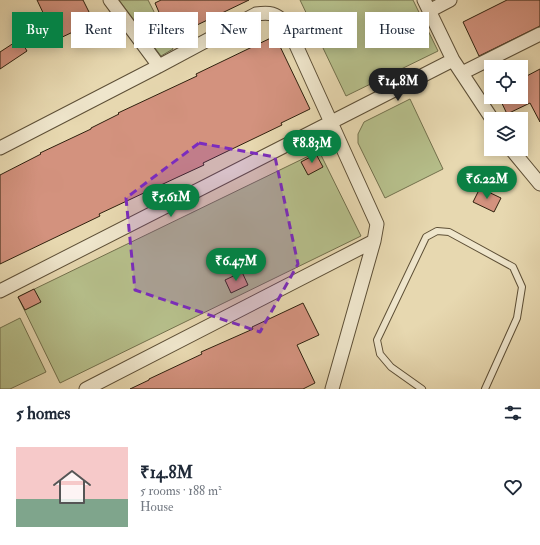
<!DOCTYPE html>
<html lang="en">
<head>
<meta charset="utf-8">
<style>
	body { margin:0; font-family:"IM FELL Double Pica",serif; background:#f6f6f7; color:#1f2937; height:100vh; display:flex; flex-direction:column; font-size:15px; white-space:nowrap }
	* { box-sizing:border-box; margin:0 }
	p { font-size:13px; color:#747a83 }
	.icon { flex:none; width:22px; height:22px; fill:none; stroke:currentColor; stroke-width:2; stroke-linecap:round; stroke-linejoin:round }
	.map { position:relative; height:389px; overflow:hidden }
	.panel { display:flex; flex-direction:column; background:#fff; flex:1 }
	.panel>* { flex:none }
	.banner { position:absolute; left:12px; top:12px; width:516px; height:36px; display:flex; gap:8px }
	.buttons { position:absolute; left:484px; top:60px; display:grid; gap:8px }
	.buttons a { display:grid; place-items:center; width:44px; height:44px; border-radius:0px; background:#fff; box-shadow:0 2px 10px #0003; font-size:20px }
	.price { position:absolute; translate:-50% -34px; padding:0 9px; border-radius:14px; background:#0b8043; color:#fff; font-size:13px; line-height:26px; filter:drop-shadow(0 1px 2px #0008) }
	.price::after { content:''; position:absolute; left:50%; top:24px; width:12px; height:9px; margin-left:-6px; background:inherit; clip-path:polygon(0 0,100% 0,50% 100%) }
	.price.current { background:#222; color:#fff }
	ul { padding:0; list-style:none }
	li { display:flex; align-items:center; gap:12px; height:100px; padding:0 16px }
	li+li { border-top:1px solid #e0e1e3 }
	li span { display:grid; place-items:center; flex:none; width:112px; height:80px; border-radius:0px; color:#555 }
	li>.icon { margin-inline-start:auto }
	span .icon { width:48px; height:48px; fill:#fffc; stroke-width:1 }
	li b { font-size:17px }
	h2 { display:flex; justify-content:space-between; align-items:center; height:48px; padding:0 16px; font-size:17px }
	.chip { padding:0 14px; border-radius:0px; background:#fff; box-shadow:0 2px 10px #0003; font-size:14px; line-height:36px }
	.chip.current { background:#0b8043; color:#fff }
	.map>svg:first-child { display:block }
	.green { fill:#b6bf8b; stroke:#72704c }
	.building { fill:#d3927e; stroke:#2f210e }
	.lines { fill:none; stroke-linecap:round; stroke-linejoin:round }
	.lane-casing { stroke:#5d4f36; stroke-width:8 }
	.street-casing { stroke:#5d4f36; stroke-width:15 }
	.lane { stroke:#efe6cc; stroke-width:6 }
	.street { stroke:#efe6cc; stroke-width:13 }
	.marked { fill:#7b2cbf; fill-opacity:0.2; stroke:#7b2cbf; stroke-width:3; stroke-dasharray:8 5; stroke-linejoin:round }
</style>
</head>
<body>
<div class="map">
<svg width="540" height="389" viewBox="0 0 540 389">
	<rect width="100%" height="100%" fill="#e7d8b0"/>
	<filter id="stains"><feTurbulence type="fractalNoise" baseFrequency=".005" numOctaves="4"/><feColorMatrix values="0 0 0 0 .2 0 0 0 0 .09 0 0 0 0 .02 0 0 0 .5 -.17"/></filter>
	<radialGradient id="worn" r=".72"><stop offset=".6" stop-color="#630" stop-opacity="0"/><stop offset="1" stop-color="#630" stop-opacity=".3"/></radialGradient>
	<path class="green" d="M 119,0 L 148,0 L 173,49 L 161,56 Z
		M 300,0 L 413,0 L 438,51 L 346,96 Z
		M 410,99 L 443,169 L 385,198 L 358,143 L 358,134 L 364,122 Z
		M 319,151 L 361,236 L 60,383 L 18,297 Z
		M 20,318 L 46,372 L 10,389 L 0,389 L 0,328 Z"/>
	<path class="building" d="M 37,0 L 83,0 L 94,22 L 56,40 Z
		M 161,0 L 249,0 L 170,38 L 155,3 Z
		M 507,0 L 540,0 L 540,26 L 479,56 L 463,22 Z
		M 275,36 L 310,109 L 281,123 L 282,125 L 203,163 L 204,165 L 178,177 L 99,214 L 100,216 L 0,264 L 0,175 L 41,154 L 40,153 L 91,129 L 91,128 L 119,114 L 118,113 L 197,76 L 196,74 Z
		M 20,39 L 27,51 L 0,69 L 0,52 Z
		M 540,69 L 540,122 L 530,103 L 507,114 L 499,97 L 521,97 L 521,79 Z
		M 316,154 L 323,167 L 308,175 L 301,162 Z
		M 480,188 L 501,198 L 494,212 L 473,202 Z
		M 242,272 L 248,285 L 231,293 L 225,280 Z
		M 34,289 L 41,302 L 25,310 L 18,297 Z
		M 303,303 L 319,335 L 297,345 L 315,383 L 303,389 L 130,389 L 149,380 L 149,379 L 202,354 L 201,352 L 253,329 L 252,327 Z"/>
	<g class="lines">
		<g class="lane-casing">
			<path id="lane" d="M 422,389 L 391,367 L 380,354 L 377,340 L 426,237 L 437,231 L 449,232 L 513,267 L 522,287 L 517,318 L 485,389"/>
		</g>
		<g class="street-casing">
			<path id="street" d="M 110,0 L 159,66
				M 424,0 L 453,60 L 492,119
				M 429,11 L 450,0
				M 462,73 L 540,34
				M 0,148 L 159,66 L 256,14 C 270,12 275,13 286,23 L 377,224 L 374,241 L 332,389
				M 511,149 L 540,184
				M 0,291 L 453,60
				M 86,389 L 374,241"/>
		</g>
		<use href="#lane" class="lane"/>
		<use href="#street" class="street"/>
	</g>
	<path class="marked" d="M 199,143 L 275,157 L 298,264 L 260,332 L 135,290 L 126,198 Z"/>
	<rect width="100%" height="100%" filter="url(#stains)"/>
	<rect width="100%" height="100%" fill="url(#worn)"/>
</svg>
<div class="buttons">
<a><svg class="icon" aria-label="locate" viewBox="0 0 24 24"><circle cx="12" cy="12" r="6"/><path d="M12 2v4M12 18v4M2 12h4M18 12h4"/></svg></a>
<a><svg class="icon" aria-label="layers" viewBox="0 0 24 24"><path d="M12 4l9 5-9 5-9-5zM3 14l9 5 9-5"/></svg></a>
</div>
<b class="price current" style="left:398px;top:102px">₹14.8M</b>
<b class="price" style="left:312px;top:164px">₹8.83M</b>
<b class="price" style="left:487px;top:200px">₹6.22M</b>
<b class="price" style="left:171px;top:218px">₹5.61M</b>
<b class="price" style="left:236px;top:282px">₹6.47M</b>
<div class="banner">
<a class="chip current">Buy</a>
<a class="chip">Rent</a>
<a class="chip">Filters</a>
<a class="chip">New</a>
<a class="chip">Apartment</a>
<a class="chip">House</a>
</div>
</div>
<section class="panel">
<h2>5 homes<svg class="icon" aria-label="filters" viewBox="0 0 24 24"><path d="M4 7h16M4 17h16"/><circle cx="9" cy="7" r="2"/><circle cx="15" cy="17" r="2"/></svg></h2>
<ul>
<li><span style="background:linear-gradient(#f6c9c9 65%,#7fa58c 0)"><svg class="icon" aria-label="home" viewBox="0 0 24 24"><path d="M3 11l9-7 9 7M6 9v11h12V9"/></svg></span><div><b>₹14.8M</b><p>5 rooms · 188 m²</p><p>House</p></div><svg class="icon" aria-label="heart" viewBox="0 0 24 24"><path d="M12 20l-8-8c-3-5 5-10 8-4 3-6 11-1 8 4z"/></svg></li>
</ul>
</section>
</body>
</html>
